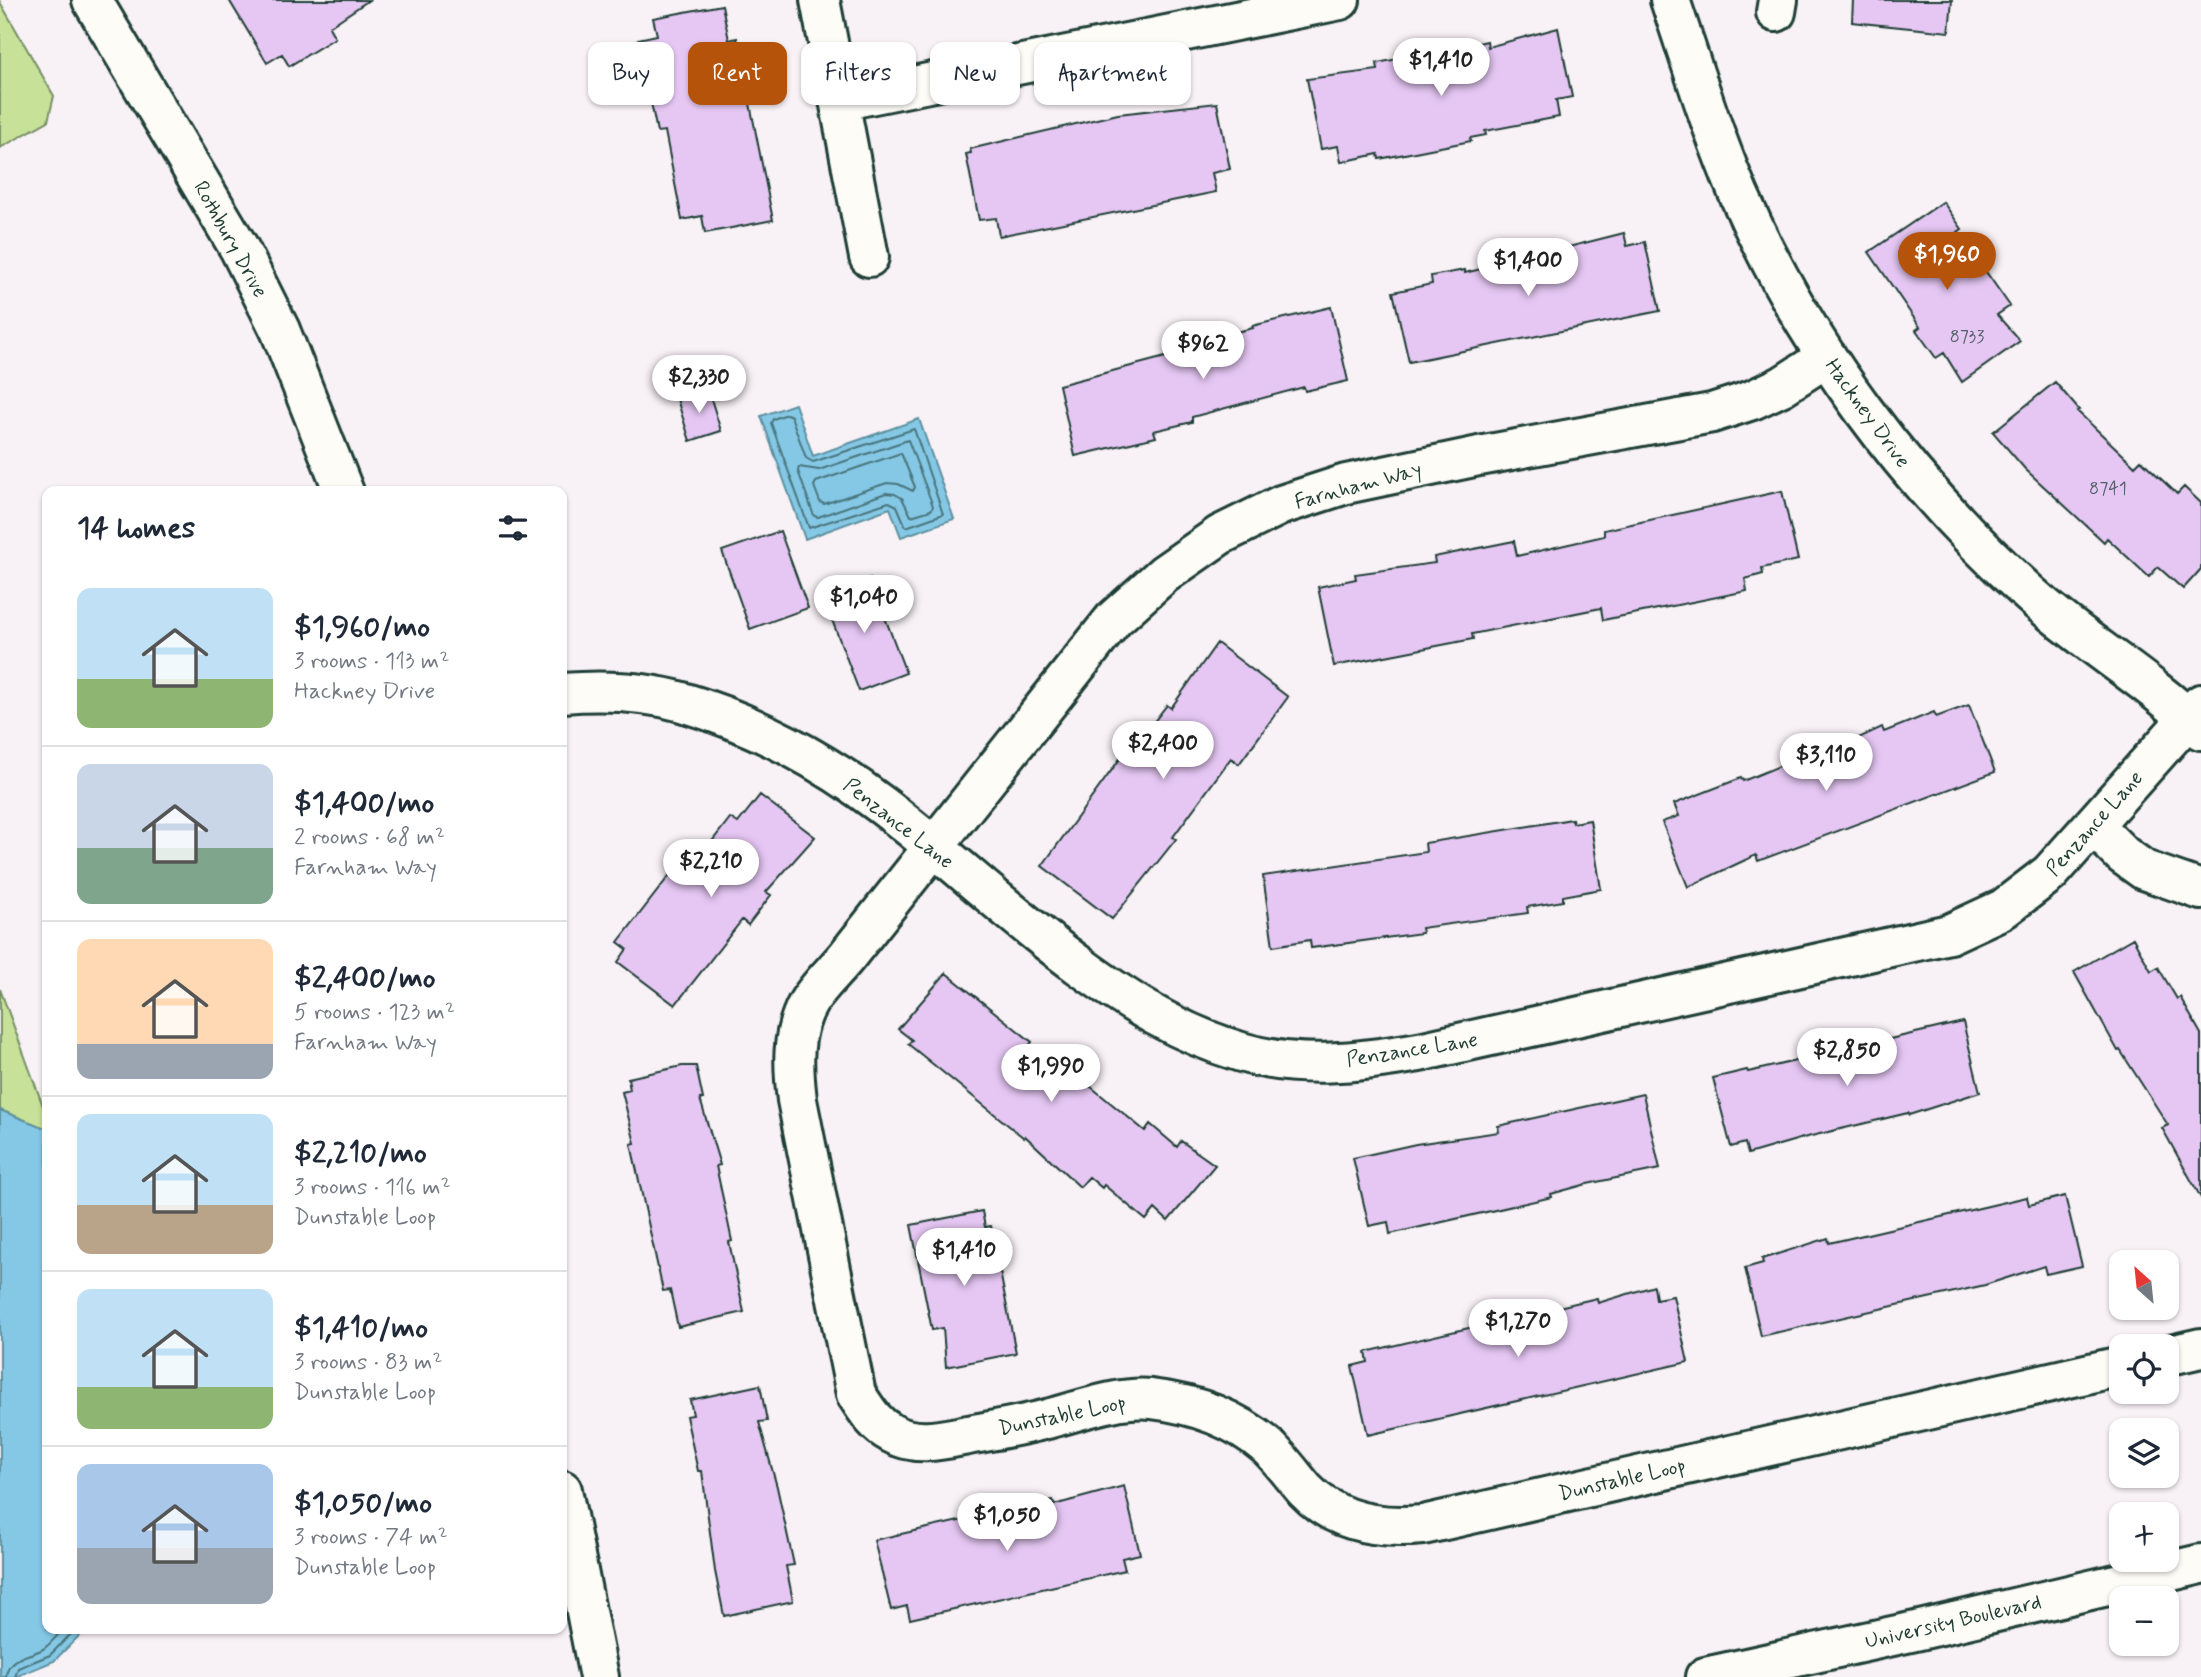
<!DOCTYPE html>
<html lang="en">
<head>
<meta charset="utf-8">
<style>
	body { margin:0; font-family:Mynerve,sans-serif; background:#f2f2f3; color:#1f2937; height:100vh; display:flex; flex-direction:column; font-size:26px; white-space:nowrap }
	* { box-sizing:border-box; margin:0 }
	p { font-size:23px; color:#747a83 }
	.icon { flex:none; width:38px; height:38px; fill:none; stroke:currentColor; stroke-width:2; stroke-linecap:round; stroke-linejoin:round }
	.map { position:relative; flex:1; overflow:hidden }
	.details { position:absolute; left:42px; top:486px; width:525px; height:1148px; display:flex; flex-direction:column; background:#fff; border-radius:14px; box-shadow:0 2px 5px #0004 }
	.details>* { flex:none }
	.top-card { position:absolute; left:588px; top:42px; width:665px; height:63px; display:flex; gap:14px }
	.needle { width:46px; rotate:333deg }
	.tools { position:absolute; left:2109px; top:1250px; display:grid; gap:14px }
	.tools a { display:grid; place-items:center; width:70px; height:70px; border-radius:14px; background:#fff; box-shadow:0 2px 5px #0004; font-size:35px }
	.price { position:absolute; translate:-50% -60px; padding:0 16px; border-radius:24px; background:#fff; color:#222; font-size:23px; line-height:46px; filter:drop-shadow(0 2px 4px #0008) }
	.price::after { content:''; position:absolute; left:50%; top:42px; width:21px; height:16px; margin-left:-10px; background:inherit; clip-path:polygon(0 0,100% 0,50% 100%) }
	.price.current { background:#b45309; color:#fff }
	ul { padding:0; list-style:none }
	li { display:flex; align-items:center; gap:21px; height:175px; padding:0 35px }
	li+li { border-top:2px solid #e0e1e3 }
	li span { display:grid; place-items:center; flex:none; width:196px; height:140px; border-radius:14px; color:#555 }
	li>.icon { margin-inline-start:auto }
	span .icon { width:84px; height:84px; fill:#fffc; stroke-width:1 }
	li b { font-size:30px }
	h2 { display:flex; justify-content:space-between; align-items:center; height:84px; padding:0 35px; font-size:30px }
	.tag { padding:0 24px; border-radius:14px; background:#fff; box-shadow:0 2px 5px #0004; font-size:24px; line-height:63px }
	.tag.current { background:#b45309; color:#fff }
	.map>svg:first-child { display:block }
	.green { fill:#c8e198; stroke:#748f66; stroke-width:2 }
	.water { fill:#85c8e6; stroke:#5c909f; stroke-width:2 }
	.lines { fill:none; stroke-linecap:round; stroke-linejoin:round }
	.shore { stroke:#48757b; stroke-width:2 }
	.building { fill:#e6c7f4; stroke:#1f3d34; stroke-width:2 }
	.minor-casing { stroke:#1f3d34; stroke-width:44 }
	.minor { stroke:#fdfcf7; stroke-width:38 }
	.labels { text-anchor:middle; stroke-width:5; stroke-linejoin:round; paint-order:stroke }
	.number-label { font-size:18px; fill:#516064 }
	.street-label { font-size:21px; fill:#1f3d34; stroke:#fdfcf7 }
</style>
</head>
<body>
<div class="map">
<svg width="2201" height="1677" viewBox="0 0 2201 1677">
	<rect width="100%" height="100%" fill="#f8f1f6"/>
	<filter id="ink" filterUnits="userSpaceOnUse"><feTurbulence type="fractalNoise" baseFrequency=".0143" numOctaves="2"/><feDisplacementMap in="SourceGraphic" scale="14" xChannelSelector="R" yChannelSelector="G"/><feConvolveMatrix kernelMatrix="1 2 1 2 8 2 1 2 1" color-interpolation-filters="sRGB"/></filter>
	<g filter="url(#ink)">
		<path class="green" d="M 0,2 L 54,96 L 48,121 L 0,148 Z
			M 0,989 L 47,1117 L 47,1129 L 0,1110 Z"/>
		<path class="water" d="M 795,404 L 813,456 L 919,419 L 954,519 L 901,537 L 890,508 L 805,539 L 761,416 Z
			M 0,1110 L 47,1129 L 47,1629 L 86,1629 L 54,1661 L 15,1677 L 0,1677 Z"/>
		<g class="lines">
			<path class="shore" d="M 787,414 L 791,416 L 806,458 L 813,462 L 914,429 L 943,514 L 906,527 L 897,506 L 889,502 L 809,528 L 771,423 L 773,419 Z
				M 908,440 L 933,506 L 931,510 L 911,516 L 902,498 L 895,494 L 886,493 L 818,517 L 814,516 L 798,471 L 799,467 L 819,470 Z
				M 901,453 L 915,487 L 913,491 L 898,484 L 887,483 L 824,504 L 820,502 L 814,486 L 816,482 Z
				M 6,1677 C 7,1656 28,1657 43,1649 C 51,1644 57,1635 64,1629
				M 15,1677 L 18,1668 L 50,1655 L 76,1629"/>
		</g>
		<path class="building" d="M 229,0 L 369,0 L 329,27 L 335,38 L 289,66 L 282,54 L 267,63 Z
			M 1853,0 L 1952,0 L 1949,32 L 1852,22 Z
			M 722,5 L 729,40 L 737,38 L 773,220 L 705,233 L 702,216 L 682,220 L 665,131 L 657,132 L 638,39 L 657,35 L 653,18 Z
			M 1558,28 L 1572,97 L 1556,100 L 1559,117 L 1485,131 L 1486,135 L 1470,138 L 1471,141 L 1379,159 L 1378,154 L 1341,162 L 1338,146 L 1321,149 L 1307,79 L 1378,70 L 1377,63 L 1414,56 L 1416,63 L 1465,46 L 1487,41 L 1488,47 Z
			M 1217,103 L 1230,169 L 1212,173 L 1216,192 L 999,236 L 996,218 L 979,220 L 966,154 L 971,153 L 970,149 L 1118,114 Z
			M 1943,202 L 1962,229 L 1958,232 L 2010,306 L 1997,315 L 2020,341 L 1962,382 L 1944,353 L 1936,358 L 1916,330 L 1920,327 L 1869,252 Z
			M 1624,233 L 1627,246 L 1645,242 L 1660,311 L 1409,362 L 1393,292 L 1432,284 L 1431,276 L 1465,270 L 1465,273 Z
			M 1331,307 L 1348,381 L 1305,391 L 1304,387 L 1192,417 L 1192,422 L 1154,431 L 1156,437 L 1075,456 L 1059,385 L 1177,354 L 1176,349 L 1216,340 L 1215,337 L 1253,328 L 1252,326 Z
			M 2055,382 L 2079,410 L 2077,411 L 2135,466 L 2141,460 L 2177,494 L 2184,487 L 2201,503 L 2201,569 L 2183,589 L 2158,567 L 2149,577 L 2107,538 L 2104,542 L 2025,469 L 1993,432 Z
			M 708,389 L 721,431 L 690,441 L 677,399 Z
			M 1782,491 L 1798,560 L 1762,568 L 1763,574 L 1745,579 L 1747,591 L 1603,620 L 1601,608 L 1472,634 L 1473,639 L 1334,666 L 1318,587 L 1356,579 L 1355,574 L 1435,563 L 1434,557 L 1514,541 L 1517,556 L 1604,536 L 1604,530 Z
			M 780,531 L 808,608 L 750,629 L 722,551 Z
			M 870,578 L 906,673 L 859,691 L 823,596 Z
			M 1217,643 L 1288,697 L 1239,764 L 1231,758 L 1173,837 L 1176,839 L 1112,919 L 1042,866 L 1138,734 L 1142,737 L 1167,705 L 1171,708 Z
			M 1969,705 L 1995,772 L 1758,861 L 1756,855 L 1688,887 L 1662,822 L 1679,816 L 1674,804 L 1741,778 L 1743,781 L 1811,753 L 1814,759 L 1882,727 L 1884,732 L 1934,712 L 1936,717 Z
			M 760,795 L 815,837 L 766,892 L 771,895 L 748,925 L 742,920 L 675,1005 L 618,962 L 627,949 L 618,942 L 676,867 L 686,875 L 730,818 L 738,823 Z
			M 1572,819 L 1573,823 L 1590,820 L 1601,889 L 1563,896 L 1563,901 L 1527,907 L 1528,913 L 1421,928 L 1422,933 L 1311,948 L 1310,940 L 1273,946 L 1263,876 L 1426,852 L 1425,843 Z
			M 2133,938 L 2151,971 L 2158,967 L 2177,999 L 2180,997 L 2201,1034 L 2201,1198 L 2162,1128 L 2168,1125 L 2120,1050 L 2118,1051 L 2074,972 Z
			M 946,973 L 1032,1042 L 1028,1047 L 1074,1073 L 1145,1131 L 1150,1124 L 1177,1147 L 1181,1141 L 1215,1165 L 1168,1221 L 1155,1209 L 1146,1220 L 1104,1185 L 1102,1188 L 1089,1177 L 1080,1187 L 1025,1136 L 1024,1138 L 908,1044 L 912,1040 L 898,1029 Z
			M 1963,1022 L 1980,1092 L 1909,1115 L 1908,1113 L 1803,1138 L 1748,1154 L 1745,1143 L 1731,1147 L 1713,1078 L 1747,1070 L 1748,1072 Z
			M 682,1066 L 696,1066 L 703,1099 L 700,1099 L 720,1165 L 716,1166 L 732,1241 L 729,1242 L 744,1312 L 678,1327 L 670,1290 L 663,1291 L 631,1144 L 635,1143 L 622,1092 L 630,1090 L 628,1078 Z
			M 1643,1094 L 1660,1169 L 1587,1184 L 1551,1194 L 1552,1197 L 1390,1234 L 1388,1222 L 1369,1226 L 1353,1158 L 1416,1144 L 1499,1132 L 1498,1126 Z
			M 2065,1196 L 2082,1266 L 2046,1274 L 2044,1266 L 1985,1285 L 1761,1336 L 1745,1268 L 1763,1263 L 1762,1259 L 1828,1238 L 1829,1243 L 2027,1197 L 2029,1205 Z
			M 982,1211 L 985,1227 L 991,1226 L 1016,1353 L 946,1367 L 943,1328 L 932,1330 L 911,1225 Z
			M 1654,1286 L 1656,1299 L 1673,1296 L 1688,1362 L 1368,1435 L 1352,1366 L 1368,1362 L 1366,1352 L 1597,1298 L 1598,1303 Z
			M 760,1385 L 767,1421 L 759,1422 L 777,1487 L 794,1565 L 786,1566 L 793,1601 L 724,1616 L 715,1571 L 702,1471 L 698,1471 L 686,1416 L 693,1415 L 690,1400 Z
			M 1124,1486 L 1140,1554 L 1122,1558 L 1125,1570 L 910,1619 L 907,1606 L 891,1610 L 874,1540 L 1053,1500 L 1054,1505 Z"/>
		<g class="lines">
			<g class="minor-casing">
				<path id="minor" d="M 92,0 L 239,248 L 280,330 L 344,492
					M 820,0 L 869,257
					M 1670,0 C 1692,65 1712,132 1739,195 C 1806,348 1907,483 2031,595 C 2085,643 2149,680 2201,730
					M 1776,12 L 1778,0
					M 839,101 L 1340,0
					M 1827,357 L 1782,386 L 1752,400 L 1712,413 L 1479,456 L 1346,484 L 1281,505 L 1220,535 L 1164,574 L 1114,619 L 847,956 C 835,971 818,986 808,1003 C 791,1033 793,1067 797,1100 L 856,1394 C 866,1409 874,1424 891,1433 C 915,1447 943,1440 968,1435 C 994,1430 1021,1426 1047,1419 C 1080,1411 1116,1396 1151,1399 C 1194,1404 1233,1417 1267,1446 C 1281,1459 1293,1476 1305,1490 C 1336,1523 1380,1529 1423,1525 L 2121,1366
					M 562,693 C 601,690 644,691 682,702 C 754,723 824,761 883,806 C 950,857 1011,916 1080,966 C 1132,1004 1178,1033 1241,1052 C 1299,1070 1361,1062 1419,1052 L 1949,934 L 2003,909 L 2050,873 L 2201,704
					M 2094,826 L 2123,855 L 2144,870 L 2201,890
					M 2166,1356 L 2201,1348
					M 562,1490 L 599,1677
					M 1705,1677 L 1920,1630 L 2201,1564"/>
			</g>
			<use href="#minor" class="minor"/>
		</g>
	</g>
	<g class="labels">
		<g class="number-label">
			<text x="1967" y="342">8733</text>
			<text x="2108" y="494">8741</text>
		</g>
		<g class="street-label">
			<text transform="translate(231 239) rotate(61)" y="7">Rothbury Drive</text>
			<text transform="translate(1868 413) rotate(54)" y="7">Hackney Drive</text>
			<text transform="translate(1358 485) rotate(-15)" y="7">Farnham Way</text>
			<text transform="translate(899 823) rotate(38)" y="7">Penzance Lane</text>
			<text transform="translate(2094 823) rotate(-48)" y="7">Penzance Lane</text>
			<text transform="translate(1412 1049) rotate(-9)" y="7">Penzance Lane</text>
			<text transform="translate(1062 1415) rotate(-12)" y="7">Dunstable Loop</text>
			<text transform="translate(1622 1479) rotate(-13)" y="7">Dunstable Loop</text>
			<text transform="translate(1953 1621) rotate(-13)" y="7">University Boulevard</text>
		</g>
	</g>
</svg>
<div class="tools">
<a><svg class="needle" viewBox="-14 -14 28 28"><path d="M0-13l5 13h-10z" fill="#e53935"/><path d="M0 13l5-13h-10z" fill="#747a83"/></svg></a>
<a><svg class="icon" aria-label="locate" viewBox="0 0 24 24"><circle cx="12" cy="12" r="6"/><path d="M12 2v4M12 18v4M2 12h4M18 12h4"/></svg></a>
<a><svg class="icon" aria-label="layers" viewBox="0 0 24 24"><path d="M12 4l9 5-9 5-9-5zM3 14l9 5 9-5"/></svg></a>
<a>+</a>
<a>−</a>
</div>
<b class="price" style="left:1441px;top:98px">$1,410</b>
<b class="price current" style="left:1947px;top:292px">$1,960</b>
<b class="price" style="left:1528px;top:298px">$1,400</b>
<b class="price" style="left:1203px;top:381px">$962</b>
<b class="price" style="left:699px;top:415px">$2,330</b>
<b class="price" style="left:864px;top:635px">$1,040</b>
<b class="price" style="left:1163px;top:781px">$2,400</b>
<b class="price" style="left:1826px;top:793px">$3,110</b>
<b class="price" style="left:711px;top:899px">$2,210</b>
<b class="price" style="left:1847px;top:1088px">$2,850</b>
<b class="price" style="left:1051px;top:1104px">$1,990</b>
<b class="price" style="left:964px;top:1288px">$1,410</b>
<b class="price" style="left:1518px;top:1359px">$1,270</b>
<b class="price" style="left:1007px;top:1553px">$1,050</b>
<div class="top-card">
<a class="tag">Buy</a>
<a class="tag current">Rent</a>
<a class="tag">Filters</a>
<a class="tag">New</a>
<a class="tag">Apartment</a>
</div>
<section class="details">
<h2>14 homes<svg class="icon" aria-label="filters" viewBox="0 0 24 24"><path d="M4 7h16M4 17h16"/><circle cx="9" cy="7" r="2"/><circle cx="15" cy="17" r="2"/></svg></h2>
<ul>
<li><span style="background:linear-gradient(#bfe0f5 65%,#8fb573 0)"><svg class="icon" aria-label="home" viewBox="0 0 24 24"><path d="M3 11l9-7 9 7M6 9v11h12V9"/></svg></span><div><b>$1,960/mo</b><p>3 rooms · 113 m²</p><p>Hackney Drive</p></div></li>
<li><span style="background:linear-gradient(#c9d6e8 60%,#7fa58c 0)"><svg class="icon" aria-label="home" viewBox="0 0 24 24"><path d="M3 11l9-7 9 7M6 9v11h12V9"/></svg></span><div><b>$1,400/mo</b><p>2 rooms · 68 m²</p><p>Farnham Way</p></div></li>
<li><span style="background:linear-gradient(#ffd9b3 75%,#9aa5b1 0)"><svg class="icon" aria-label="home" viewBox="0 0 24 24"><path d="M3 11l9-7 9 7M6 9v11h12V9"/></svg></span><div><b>$2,400/mo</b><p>5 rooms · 123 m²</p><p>Farnham Way</p></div></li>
<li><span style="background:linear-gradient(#bfe0f5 65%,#b9a48a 0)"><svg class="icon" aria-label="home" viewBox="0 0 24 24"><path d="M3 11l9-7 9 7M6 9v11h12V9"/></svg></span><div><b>$2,210/mo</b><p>3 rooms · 116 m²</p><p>Dunstable Loop</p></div></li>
<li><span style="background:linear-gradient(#bfe0f5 70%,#8fb573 0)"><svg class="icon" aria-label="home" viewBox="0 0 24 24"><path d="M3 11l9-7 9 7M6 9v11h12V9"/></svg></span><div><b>$1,410/mo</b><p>3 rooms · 83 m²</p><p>Dunstable Loop</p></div></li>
<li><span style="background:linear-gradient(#a9c7e8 60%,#9aa5b1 0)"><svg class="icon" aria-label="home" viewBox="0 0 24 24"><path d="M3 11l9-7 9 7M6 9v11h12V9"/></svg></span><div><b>$1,050/mo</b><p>3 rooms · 74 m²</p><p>Dunstable Loop</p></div></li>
</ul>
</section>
</div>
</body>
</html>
